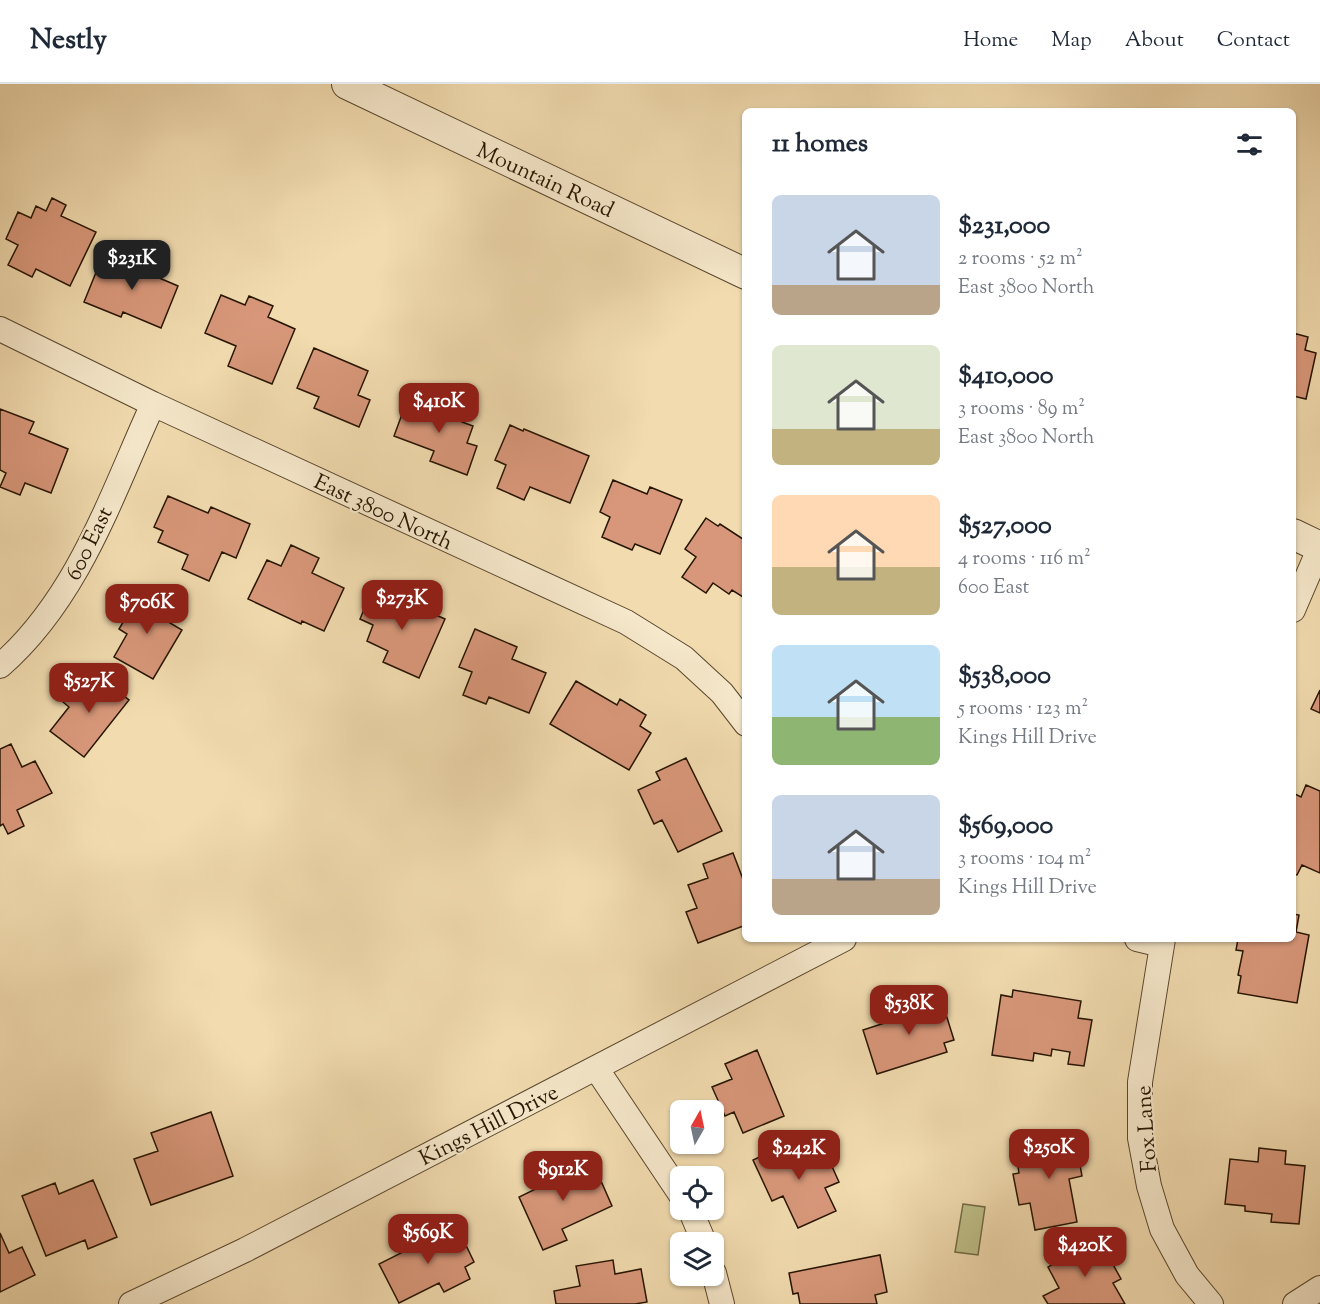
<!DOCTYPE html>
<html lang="en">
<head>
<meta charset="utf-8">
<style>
	body { margin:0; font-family:"Sorts Mill Goudy",serif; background:#f6f6f7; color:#1f2937; height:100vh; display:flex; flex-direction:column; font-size:22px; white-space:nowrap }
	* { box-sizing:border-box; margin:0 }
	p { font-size:20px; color:#747a83 }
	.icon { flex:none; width:33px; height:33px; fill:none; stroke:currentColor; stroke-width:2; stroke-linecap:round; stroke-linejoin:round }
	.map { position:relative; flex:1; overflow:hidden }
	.details { position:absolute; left:742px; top:24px; width:554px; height:834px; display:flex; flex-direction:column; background:#fff; border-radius:9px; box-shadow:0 2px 4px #0004 }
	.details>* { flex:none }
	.needle { width:39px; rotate:9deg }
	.fabs { position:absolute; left:670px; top:1016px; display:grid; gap:12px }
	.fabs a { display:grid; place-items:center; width:54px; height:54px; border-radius:9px; background:#fff; box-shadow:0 2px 4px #0004; font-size:30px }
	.price { position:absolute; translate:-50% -51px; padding:0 14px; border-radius:12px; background:#8f2418; color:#fff; font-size:20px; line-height:39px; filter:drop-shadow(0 2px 3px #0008) }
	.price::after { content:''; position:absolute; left:50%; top:36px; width:18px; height:14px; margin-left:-9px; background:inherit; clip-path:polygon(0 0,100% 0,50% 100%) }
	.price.on { background:#222; color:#fff }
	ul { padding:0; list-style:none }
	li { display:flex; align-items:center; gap:18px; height:150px; padding:0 30px }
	li span { display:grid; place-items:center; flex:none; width:168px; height:120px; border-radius:9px; color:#555 }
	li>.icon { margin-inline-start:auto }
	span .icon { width:72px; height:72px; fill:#fffc; stroke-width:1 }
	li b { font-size:26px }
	h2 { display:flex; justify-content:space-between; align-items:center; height:72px; padding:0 30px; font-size:26px }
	header { display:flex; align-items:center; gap:36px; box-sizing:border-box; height:84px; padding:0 30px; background:#fff; border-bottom:2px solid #e0e1e3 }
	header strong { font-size:28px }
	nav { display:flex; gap:33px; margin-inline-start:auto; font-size:21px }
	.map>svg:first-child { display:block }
	.green { fill:#bebf88; stroke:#726a44; stroke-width:1.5 }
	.building { fill:#d8977a; stroke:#261500; stroke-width:1.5 }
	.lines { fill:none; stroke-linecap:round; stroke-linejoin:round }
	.minor-casing { stroke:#59462c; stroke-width:26 }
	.tertiary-casing { stroke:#59462c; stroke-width:32 }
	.minor { stroke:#f6e8cb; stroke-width:24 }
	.tertiary { stroke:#f6e8cb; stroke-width:30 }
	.labels { text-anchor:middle; stroke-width:4.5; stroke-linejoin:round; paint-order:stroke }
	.street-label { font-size:22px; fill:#261500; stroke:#f6e8cb }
</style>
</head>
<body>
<header>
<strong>Nestly</strong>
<nav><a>Home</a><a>Map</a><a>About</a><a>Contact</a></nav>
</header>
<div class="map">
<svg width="1320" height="1220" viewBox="0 0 1320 1220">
	<rect width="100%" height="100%" fill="#f1dbaf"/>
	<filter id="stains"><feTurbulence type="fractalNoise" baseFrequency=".00333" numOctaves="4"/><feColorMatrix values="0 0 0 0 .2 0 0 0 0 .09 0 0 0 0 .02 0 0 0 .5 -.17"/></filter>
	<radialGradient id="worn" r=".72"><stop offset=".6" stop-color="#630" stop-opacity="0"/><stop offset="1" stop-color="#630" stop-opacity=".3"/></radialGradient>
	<path class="green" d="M 963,1120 L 985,1123 L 978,1171 L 955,1168 Z"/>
	<path class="building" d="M 52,114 L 66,121 L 61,132 L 96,148 L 70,202 L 36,185 L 32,193 L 8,181 L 18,161 L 6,155 L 18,128 L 31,134 L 36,122 L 46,127 Z
		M 122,165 L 148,175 L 143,187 L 178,202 L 161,244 L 123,228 L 121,233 L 84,218 L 99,181 L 113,187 Z
		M 221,211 L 245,221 L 249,212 L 273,222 L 268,233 L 295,245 L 272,300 L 228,282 L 236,262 L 205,249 Z
		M 1293,249 L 1308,253 L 1305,266 L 1316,269 L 1306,315 L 1293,312 Z
		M 314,264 L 368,287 L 358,311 L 370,316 L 359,343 L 314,324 L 319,313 L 297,304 Z
		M 408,314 L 451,329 L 454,319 L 467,324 L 462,338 L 473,342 L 467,359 L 477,362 L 467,391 L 430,377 L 434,367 L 394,352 Z
		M 0,325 L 34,338 L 29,349 L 68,365 L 51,409 L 25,399 L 20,411 L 0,403 L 6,389 L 0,386 Z
		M 510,341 L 523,347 L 524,345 L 589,372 L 570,419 L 530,403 L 524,416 L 497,404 L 506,381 L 495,376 Z
		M 613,396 L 647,410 L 650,403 L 682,416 L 660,470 L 635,460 L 632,466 L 602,453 L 610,433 L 600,428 Z
		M 168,412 L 208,429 L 211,423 L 250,440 L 236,474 L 222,468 L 209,497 L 182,485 L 188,471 L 158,458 L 163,447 L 154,443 Z
		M 706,434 L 718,442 L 720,440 L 746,457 L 746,515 L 732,506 L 729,510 L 713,499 L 706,509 L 682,493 L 696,473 L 685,465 Z
		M 291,461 L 319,474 L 312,489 L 344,504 L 324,547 L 302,537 L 301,540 L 248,515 L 267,476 L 281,482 Z
		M 373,504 L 445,535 L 419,594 L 383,578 L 388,567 L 367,557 L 373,541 L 360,535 Z
		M 142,506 L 172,524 L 165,536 L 182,546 L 153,595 L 114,573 L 127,550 L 119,545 Z
		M 475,545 L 517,563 L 512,575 L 546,589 L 529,629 L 489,613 L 486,620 L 463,611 L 472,588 L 459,583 Z
		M 98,592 L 129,616 L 84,673 L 50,647 L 69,623 L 63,618 L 83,594 L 91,600 Z
		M 576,597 L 617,621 L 620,615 L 646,631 L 640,642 L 651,649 L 629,686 L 550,640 Z
		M 1320,606 L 1320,629 L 1311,625 Z
		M 11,660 L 22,683 L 35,677 L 52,709 L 17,726 L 24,742 L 8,750 L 3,740 L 0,742 L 0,665 Z
		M 686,674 L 722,747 L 678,768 L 662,736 L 654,740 L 638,706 L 660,696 L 656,688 Z
		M 1306,701 L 1320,707 L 1320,789 L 1302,781 L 1297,791 L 1293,790 L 1293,709 L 1301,713 Z
		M 733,769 L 746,803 L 746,841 L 698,859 L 686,828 L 697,824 L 688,801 L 708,794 L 703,780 Z
		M 1293,830 L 1299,831 L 1296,848 L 1309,851 L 1297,919 L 1238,909 L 1241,892 L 1238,891 L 1243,867 L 1236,866 L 1238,855 L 1293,855 Z
		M 1013,906 L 1081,917 L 1078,934 L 1092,936 L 1084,982 L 1068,980 L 1070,968 L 1052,965 L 1051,972 L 1034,969 L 1033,977 L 992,971 L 1001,911 L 1012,913 Z
		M 921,909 L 928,930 L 944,924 L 954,956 L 944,959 L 947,968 L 877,990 L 863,946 L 897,935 L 892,919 Z
		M 757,966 L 784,1032 L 743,1049 L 734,1028 L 725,1032 L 712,1003 L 732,995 L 725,980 Z
		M 211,1028 L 233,1092 L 151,1121 L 134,1075 L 158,1067 L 151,1049 Z
		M 1074,1048 L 1082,1092 L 1069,1095 L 1077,1138 L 1035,1146 L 1030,1119 L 1019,1121 L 1013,1090 L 1019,1089 L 1016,1071 L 1036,1067 L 1034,1056 Z
		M 802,1053 L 812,1073 L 825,1067 L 839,1098 L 825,1104 L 836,1127 L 798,1144 L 783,1112 L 772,1117 L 753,1076 Z
		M 1259,1064 L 1286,1067 L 1285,1080 L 1305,1082 L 1299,1140 L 1271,1138 L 1272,1130 L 1245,1127 L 1245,1122 L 1225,1120 L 1230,1075 L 1258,1078 Z
		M 569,1073 L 580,1095 L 597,1088 L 612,1122 L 562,1145 L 567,1156 L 543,1166 L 519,1113 L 544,1101 L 538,1087 Z
		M 93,1096 L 117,1153 L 88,1165 L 85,1156 L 46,1172 L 22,1112 L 55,1099 L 59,1110 Z
		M 438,1139 L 449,1160 L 462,1153 L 474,1178 L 465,1183 L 470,1195 L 444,1208 L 439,1199 L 399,1219 L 379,1180 L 417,1161 L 413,1152 Z
		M 0,1149 L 9,1169 L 22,1163 L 35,1191 L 0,1208 Z
		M 1099,1155 L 1121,1195 L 1113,1199 L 1125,1220 L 1048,1220 L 1043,1212 L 1059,1204 L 1048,1183 Z
		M 880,1171 L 887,1208 L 875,1211 L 877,1220 L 800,1220 L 798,1209 L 793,1210 L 789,1189 Z
		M 613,1176 L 615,1190 L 641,1185 L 647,1218 L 635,1220 L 556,1220 L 554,1207 L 580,1202 L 576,1182 Z"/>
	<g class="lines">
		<g class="minor-casing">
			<path id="minor" d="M 0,245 L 153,320 L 626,538 L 684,574 L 722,609 L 746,640
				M 1293,526 L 1320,463
				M 0,582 C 78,514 111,412 153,320
				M 1137,855 L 1162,861
				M 1163,855 L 1140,998 L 1140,1054 L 1149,1102 L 1162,1145 L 1187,1191 L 1211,1220
				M 596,984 L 681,1111
				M 690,1125 L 704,1158
				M 714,1189 L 722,1220
				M 131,1220 L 245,1166 L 844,855
				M 1295,1220 L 1320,1204"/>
		</g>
		<g class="tertiary-casing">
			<path id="tertiary" d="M 347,0 L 746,190
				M 1293,450 L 1320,463"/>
		</g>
		<use href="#minor" class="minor"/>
		<use href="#tertiary" class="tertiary"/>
	</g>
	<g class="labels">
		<g class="street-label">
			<text transform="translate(546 95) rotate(25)" y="8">Mountain Road</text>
			<text transform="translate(384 427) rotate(25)" y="8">East 3800 North</text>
			<text transform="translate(88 459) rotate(-64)" y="8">600 East</text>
			<text transform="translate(488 1040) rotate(-27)" y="8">Kings Hill Drive</text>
			<text transform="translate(1145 1045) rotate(-94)" y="8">Fox Lane</text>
		</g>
	</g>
	<rect width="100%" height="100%" filter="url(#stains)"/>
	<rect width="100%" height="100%" fill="url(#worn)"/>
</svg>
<div class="fabs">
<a><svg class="needle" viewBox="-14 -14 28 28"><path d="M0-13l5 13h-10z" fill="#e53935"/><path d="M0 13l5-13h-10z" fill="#747a83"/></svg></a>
<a><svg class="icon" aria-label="locate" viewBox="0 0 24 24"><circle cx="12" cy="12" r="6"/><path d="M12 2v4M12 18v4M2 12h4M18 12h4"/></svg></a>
<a><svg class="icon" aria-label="layers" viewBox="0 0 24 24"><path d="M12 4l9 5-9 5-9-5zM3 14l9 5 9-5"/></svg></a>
</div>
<b class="price on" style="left:132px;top:207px">$231K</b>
<b class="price" style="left:439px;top:350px">$410K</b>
<b class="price" style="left:402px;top:547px">$273K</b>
<b class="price" style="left:147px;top:551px">$706K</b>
<b class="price" style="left:89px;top:630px">$527K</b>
<b class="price" style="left:909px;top:952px">$538K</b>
<b class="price" style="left:1049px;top:1096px">$250K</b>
<b class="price" style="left:799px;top:1097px">$242K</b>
<b class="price" style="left:563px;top:1118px">$912K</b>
<b class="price" style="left:428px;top:1181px">$569K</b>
<b class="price" style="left:1085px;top:1194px">$420K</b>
<section class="details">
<h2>11 homes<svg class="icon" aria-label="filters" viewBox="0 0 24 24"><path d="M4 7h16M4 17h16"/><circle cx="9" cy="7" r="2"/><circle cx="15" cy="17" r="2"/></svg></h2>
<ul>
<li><span style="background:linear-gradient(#c9d6e8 75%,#b9a48a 0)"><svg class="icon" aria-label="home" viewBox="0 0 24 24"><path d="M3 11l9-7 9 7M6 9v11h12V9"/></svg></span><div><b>$231,000</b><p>2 rooms · 52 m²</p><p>East 3800 North</p></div></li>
<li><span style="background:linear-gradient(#dfe7d0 70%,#c2b280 0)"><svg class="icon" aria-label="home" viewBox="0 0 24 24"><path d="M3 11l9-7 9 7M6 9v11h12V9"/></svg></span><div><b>$410,000</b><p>3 rooms · 89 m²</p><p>East 3800 North</p></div></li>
<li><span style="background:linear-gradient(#ffd9b3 60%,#c2b280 0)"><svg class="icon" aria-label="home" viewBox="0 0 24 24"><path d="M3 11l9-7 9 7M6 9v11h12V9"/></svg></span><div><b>$527,000</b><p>4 rooms · 116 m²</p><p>600 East</p></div></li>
<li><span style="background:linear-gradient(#bfe0f5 60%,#8fb573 0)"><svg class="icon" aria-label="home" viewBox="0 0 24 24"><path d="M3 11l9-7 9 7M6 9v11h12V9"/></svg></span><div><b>$538,000</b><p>5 rooms · 123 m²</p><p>Kings Hill Drive</p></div></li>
<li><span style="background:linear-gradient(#c9d6e8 70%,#b9a48a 0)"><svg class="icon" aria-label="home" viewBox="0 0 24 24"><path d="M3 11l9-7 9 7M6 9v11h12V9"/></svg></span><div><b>$569,000</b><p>3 rooms · 104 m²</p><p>Kings Hill Drive</p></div></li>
</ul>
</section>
</div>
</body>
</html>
